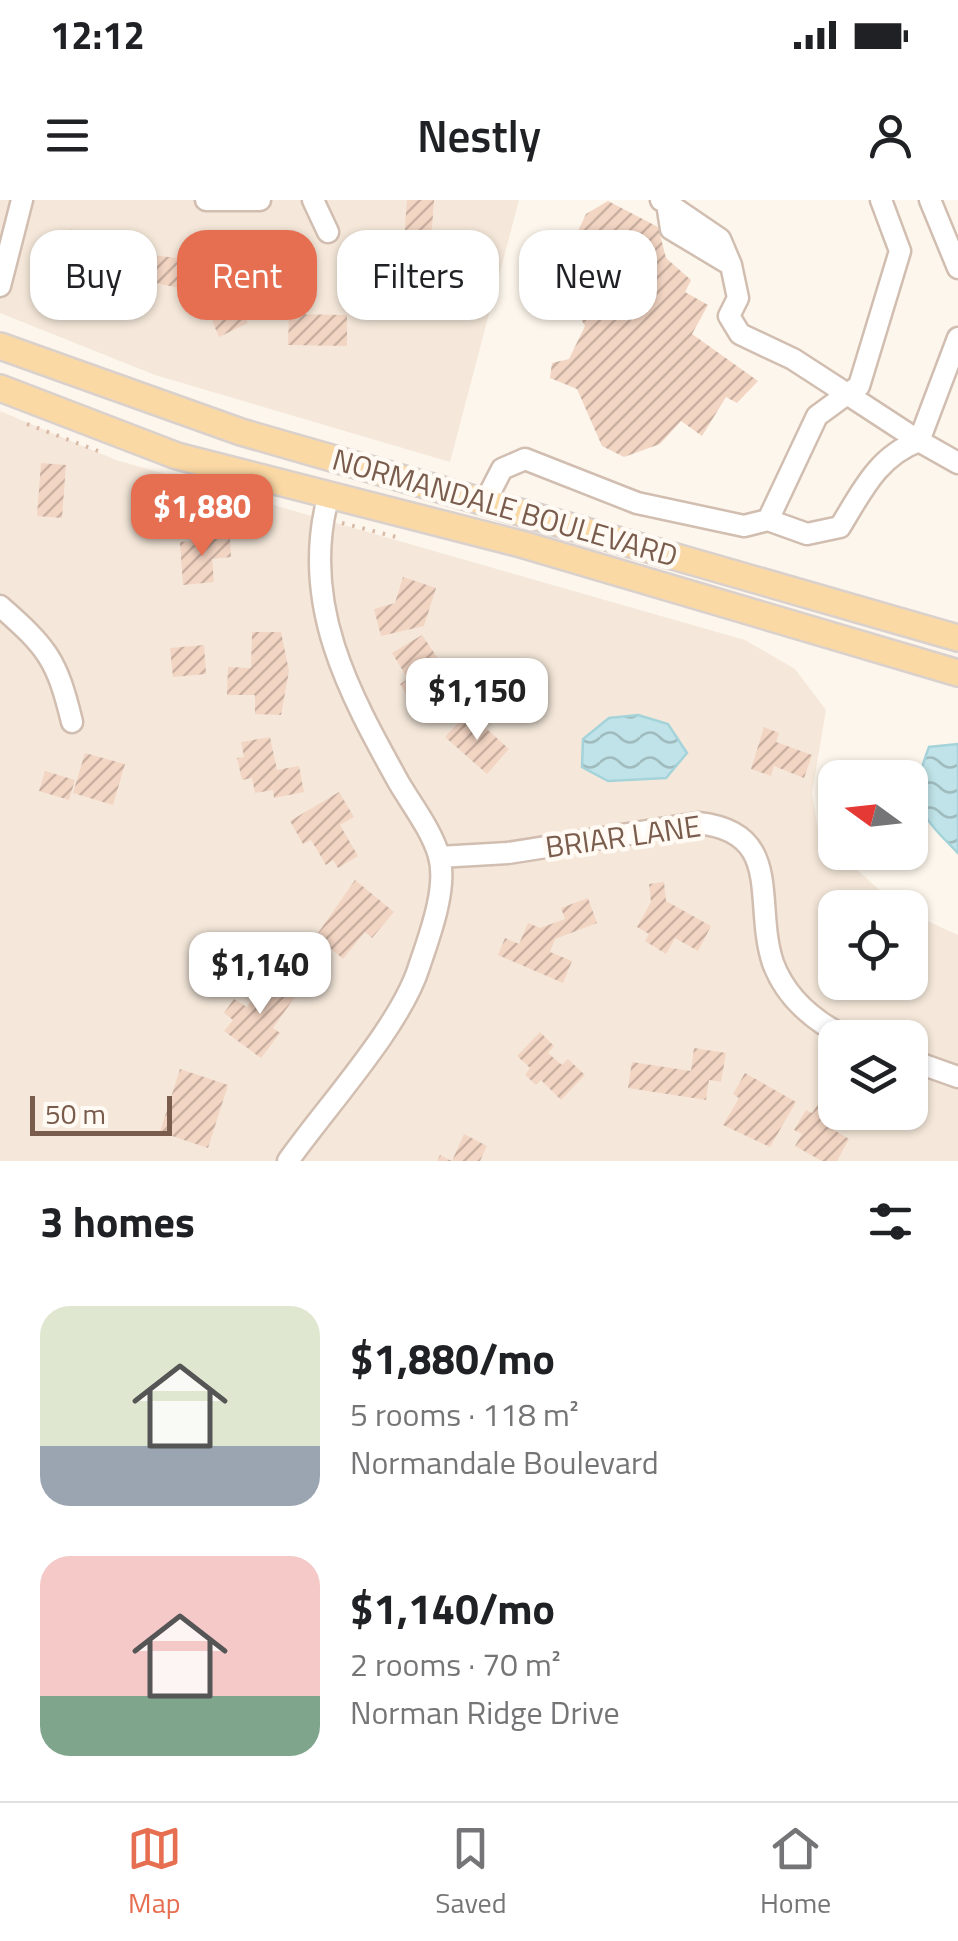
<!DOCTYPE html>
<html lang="en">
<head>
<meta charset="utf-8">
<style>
	body { margin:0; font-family:"Titillium Web",sans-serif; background:#f6f6f6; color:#202124; height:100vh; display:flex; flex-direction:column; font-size:38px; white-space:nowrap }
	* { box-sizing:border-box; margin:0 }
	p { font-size:32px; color:#757577 }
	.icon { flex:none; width:55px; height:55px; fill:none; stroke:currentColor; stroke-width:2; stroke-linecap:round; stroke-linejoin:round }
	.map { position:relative; height:961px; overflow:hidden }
	.panel { display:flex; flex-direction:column; background:#fff; flex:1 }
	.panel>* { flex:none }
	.guide { position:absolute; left:30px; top:30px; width:900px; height:90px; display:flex; gap:20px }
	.needle { width:65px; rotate:285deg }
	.tools { position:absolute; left:818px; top:560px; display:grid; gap:20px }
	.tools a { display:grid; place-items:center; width:110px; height:110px; border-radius:20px; background:#fff; box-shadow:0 2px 8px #0004; font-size:50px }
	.scale { position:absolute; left:30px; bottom:25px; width:142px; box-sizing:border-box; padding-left:10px; border:5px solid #7a5c4d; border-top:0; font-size:28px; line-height:35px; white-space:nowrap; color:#7a5c4d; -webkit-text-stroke:8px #fffaf3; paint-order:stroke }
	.price { position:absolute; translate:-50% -85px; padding:0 22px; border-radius:20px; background:#fff; color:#222; font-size:32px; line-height:65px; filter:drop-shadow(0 2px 5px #0008) }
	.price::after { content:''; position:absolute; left:50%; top:60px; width:30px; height:22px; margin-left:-15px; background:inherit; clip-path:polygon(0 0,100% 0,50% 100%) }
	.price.selected { background:#e76f51; color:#fff }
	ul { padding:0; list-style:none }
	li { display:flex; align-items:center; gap:30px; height:250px; padding:0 40px }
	li span { display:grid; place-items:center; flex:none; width:280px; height:200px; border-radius:30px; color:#555 }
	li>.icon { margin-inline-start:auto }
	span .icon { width:120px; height:120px; fill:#fffc; stroke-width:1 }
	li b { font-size:42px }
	h2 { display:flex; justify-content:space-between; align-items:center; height:120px; padding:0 40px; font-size:42px }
	.chip { padding:0 35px; border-radius:30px; background:#fff; box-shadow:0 2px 8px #0004; font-size:35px; line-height:90px }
	.chip.selected { background:#e76f51; color:#fff }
	.status { display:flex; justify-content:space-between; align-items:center; height:70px; padding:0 50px; background:#fff; direction:ltr }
	.status svg { height:28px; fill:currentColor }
	header { display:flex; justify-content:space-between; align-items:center; height:130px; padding:0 40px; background:#fff; font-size:45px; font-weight:600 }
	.tabs { display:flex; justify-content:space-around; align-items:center; height:140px; border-top:2px solid #e0e0e0; background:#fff; font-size:28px; color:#757577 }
	.tabs a { display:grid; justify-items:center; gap:5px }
	.tabs .selected { color:#e76f51 }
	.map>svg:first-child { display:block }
	.residential { fill:#f5e8da; fill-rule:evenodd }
	.water { fill:url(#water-waves); stroke:#a5d3da; stroke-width:2.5 }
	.building { fill:url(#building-hatch) }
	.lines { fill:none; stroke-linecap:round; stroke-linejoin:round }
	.minor-casing { stroke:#d1beb0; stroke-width:25 }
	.major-casing { stroke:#dad1cd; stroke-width:30 }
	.path { stroke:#d9b8a5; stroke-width:4; stroke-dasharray:2.5 8; stroke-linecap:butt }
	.minor { stroke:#fff; stroke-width:20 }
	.major { stroke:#fbd9a5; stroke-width:25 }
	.labels { text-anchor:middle; stroke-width:9; stroke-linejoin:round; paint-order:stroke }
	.street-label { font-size:30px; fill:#7a5c4d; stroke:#fffaf3 }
</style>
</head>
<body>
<div class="status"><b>12:12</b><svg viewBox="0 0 49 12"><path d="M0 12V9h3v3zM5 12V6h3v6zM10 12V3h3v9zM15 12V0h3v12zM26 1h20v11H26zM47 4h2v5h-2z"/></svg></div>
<header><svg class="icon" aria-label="menu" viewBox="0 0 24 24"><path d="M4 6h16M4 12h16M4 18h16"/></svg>Nestly<svg class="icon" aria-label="person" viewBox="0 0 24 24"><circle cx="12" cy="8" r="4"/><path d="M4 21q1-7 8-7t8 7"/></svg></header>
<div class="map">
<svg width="958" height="961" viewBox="0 0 958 961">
	<defs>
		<pattern id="water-waves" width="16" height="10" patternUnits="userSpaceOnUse" patternTransform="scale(2.5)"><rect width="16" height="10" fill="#bfe3e8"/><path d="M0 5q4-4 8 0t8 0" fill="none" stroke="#a0bbbe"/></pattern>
		<pattern id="building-hatch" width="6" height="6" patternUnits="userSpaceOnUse" patternTransform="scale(2.5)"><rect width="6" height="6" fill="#f3d5c3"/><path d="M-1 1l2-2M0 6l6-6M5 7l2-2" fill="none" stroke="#cab0a1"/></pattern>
	</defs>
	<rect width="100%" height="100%" fill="#fdf6ec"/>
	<path class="residential" d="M 0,0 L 519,0 L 450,262 L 155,175 L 0,113 Z
		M 0,211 L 116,260 L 745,440 L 795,469 L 826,510 L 812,593 L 819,635 L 898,707 L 835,708 L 835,782 L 910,782 L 910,713 L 958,735 L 958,961 L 0,961 ZM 835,838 L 910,838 L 910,912 L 835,912 Z"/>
	<path class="water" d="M 638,515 L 668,524 L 687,553 L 666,578 L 608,581 L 582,567 L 583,539 L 609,518 Z
		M 958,544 L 958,653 C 918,613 908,602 929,547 Z"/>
	<path class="building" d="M 407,0 L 434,0 L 431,42 L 404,40 Z
		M 608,1 L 658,27 L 666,58 L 691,80 L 685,92 L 708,105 L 692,134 L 758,181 L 737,203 L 726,197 L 702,236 L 681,221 L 660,244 L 624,257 L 602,246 L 577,189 L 550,178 L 552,163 L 569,159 L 585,126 L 575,108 L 585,85 L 563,63 L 586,14 Z
		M 70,29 L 106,38 L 97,71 L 90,69 L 86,80 L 59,73 Z
		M 143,54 L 204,61 L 197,92 L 138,79 Z
		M 403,64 L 423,80 L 400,112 L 379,97 Z
		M 229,77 L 247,93 L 238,103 L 220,87 Z
		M 241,107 L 248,123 L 219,137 L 212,121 Z
		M 289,114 L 347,115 L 347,146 L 288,145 Z
		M 41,263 L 66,265 L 62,318 L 37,316 Z
		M 230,338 L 231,357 L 212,359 L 214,382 L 183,385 L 180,342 Z
		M 403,377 L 436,388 L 424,426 L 381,436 L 374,409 L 395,403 Z
		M 252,432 L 281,432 L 289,471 L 281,515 L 255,514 L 255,495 L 227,495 L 228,467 L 251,468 Z
		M 422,435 L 450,476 L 410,500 L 400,484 L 408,479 L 392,453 Z
		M 204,445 L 206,474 L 173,477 L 170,448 Z
		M 468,512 L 509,549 L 487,574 L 445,537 Z
		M 764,527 L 779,533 L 776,542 L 812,555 L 804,578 L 774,566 L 771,576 L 751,569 Z
		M 270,537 L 277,570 L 299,566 L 304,592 L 274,598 L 273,590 L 255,593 L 252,578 L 242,580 L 237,558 L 244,557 L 241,542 Z
		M 85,553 L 125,564 L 113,605 L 73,593 Z
		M 45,571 L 75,580 L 69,600 L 39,591 Z
		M 339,592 L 354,617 L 340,625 L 358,656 L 338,668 L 333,660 L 326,665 L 311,640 L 303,644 L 290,621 Z
		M 355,680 L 394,712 L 372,738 L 365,732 L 343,759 L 316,736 Z
		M 664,682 L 666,701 L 711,726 L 698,751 L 675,738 L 666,754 L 645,741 L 649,734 L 637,727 L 651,702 L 649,684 Z
		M 588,698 L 597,723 L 555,739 L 550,752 L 572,761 L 563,783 L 498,755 L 505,738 L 519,744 L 528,723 L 540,728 L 565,719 L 561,708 Z
		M 270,775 L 297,794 L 273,828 L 280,833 L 261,858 L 224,831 L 233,820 L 224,813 L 234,799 L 247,807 Z
		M 540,832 L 554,846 L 548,853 L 562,865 L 568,859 L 585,875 L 561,900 L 541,880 L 536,885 L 525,875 L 530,868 L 517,856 Z
		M 694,848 L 726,853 L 721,882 L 709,880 L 706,900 L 628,888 L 632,862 L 691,871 Z
		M 180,869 L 228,885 L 208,948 L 160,932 Z
		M 745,873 L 796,902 L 770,947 L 723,925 L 739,898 L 733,894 Z
		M 820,901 L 838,912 L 829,927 L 849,939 L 837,961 L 822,961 L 795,946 L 802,934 L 794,930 L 806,910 L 812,913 Z
		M 464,934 L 487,946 L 480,961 L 437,961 L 440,955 L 452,961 Z"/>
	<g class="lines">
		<g class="minor-casing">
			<path id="minor" d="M 206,0 L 260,0
				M 313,0 L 328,32
				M 661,0 L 667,3 L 671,29 L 731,65 L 738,98 L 729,116 L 740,134 L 793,159 L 847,194 L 817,216 L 768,320
				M 881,0 L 900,51 L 859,186 L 847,194 L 919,241 L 958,138
				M 930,0 L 958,68
				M 667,3 L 720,39 L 731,65
				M 0,86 L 22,0
				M 485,302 L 502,269 L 525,259 L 637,303 L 744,326 L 768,320 L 807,334 L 840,327 C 862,291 878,256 919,241 L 958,263
				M 0,406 C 48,448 57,460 72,522
				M 439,657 L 508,653 L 698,623 C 785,632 753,703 773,763 C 786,798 815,822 848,838
				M 910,860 L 958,877
				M 288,961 C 326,907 400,827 419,767 C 429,737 448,688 439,656 C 432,631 412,605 399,583 C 349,493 300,404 328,298"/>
		</g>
		<g class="major-casing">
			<path id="major" d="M 0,146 L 241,232 L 958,438
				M 0,188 L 177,256 L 521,344 L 958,473"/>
		</g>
		<path class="path" d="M 27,224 L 98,251
			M 342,323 L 400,338"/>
		<use href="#minor" class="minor"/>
		<use href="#major" class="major"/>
	</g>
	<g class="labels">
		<g class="street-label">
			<text transform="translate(505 308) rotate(16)" y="10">NORMANDALE BOULEVARD</text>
			<text transform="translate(623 637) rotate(-8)" y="10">BRIAR LANE</text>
		</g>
	</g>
</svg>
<div class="tools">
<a><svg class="needle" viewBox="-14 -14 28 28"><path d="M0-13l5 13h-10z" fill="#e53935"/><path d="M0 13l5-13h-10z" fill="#757577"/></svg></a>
<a><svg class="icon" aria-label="locate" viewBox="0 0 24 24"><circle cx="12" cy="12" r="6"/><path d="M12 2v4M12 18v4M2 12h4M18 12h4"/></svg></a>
<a><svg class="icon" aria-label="layers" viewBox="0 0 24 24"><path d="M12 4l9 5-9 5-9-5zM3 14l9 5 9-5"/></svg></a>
</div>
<div class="scale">50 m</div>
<b class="price selected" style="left:202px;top:359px">$1,880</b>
<b class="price" style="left:477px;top:543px">$1,150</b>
<b class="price" style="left:260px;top:817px">$1,140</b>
<div class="guide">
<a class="chip">Buy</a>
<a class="chip selected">Rent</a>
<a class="chip">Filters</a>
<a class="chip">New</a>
</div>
</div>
<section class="panel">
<h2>3 homes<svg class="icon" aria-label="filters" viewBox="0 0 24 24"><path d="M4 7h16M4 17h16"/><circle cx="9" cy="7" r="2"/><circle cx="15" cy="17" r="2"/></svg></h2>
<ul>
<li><span style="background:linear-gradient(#dfe7d0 70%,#9aa5b1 0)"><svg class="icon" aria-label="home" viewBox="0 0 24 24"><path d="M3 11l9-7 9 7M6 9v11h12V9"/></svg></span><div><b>$1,880/mo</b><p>5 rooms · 118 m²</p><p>Normandale Boulevard</p></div></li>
<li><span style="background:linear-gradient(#f6c9c9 70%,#7fa58c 0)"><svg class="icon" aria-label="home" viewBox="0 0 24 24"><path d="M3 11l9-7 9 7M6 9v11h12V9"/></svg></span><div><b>$1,140/mo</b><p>2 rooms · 70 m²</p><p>Norman Ridge Drive</p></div></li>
</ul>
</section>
<nav class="tabs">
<a class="selected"><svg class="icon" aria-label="map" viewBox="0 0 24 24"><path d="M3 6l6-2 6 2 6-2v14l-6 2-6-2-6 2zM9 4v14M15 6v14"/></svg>Map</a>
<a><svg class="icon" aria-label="saved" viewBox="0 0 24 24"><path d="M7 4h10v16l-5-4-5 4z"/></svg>Saved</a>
<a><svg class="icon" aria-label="home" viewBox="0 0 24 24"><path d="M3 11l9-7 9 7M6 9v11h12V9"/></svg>Home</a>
</nav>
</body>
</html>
